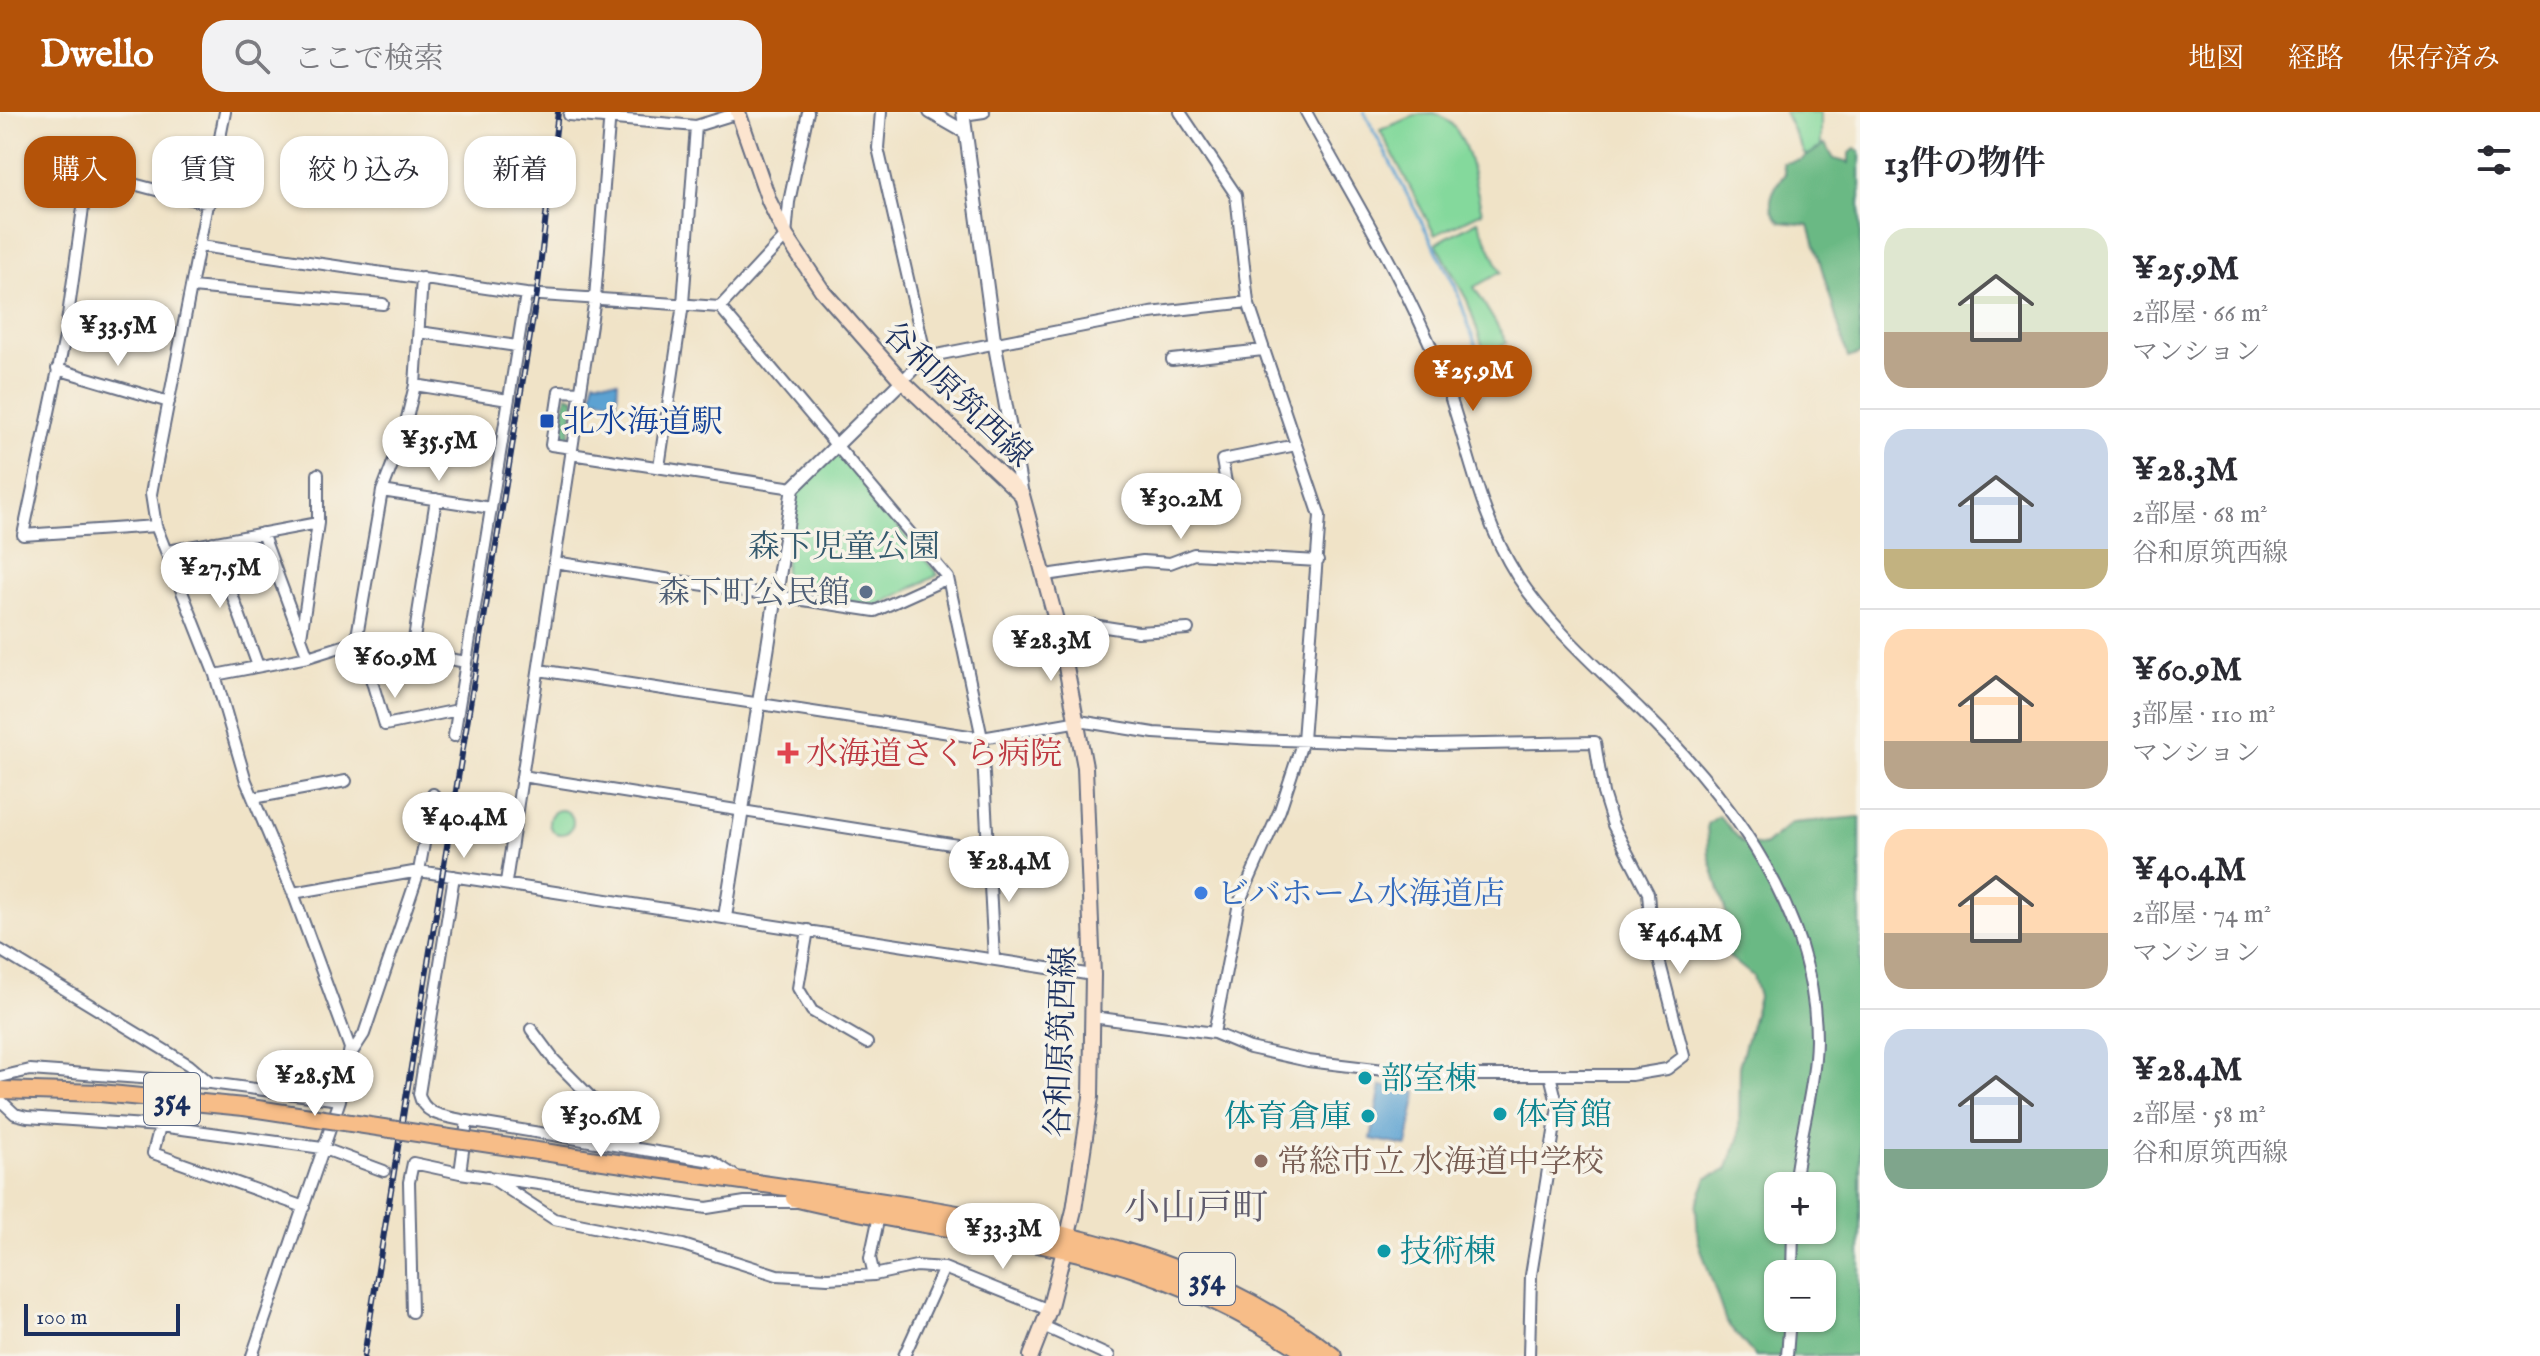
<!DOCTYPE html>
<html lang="ja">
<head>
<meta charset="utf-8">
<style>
	body { margin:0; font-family:"IM FELL English","Noto Serif JP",serif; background:#f2f2f3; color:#2b2b33; height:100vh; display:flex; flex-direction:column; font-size:30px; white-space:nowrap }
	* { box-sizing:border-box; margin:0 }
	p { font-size:26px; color:#7c7c81 }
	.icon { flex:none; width:44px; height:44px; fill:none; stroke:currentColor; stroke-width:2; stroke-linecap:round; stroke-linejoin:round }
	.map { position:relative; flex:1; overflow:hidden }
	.drawer { display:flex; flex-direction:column; background:#fff; width:680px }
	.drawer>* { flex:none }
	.hud { position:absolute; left:24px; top:24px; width:760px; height:72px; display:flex; gap:16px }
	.buttons { position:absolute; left:1764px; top:1060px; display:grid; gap:16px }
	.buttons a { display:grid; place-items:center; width:72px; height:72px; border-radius:16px; background:#fff; box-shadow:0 2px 6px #0004; font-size:40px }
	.scale { position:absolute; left:24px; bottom:20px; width:156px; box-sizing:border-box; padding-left:8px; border:4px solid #1b2f5e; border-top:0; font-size:22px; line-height:28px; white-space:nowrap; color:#1b2f5e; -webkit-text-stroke:6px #f7f3e8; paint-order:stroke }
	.price { position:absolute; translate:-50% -68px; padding:0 18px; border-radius:28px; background:#fff; color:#222; font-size:26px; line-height:52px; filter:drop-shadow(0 2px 4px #0008) }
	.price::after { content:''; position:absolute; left:50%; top:48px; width:24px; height:18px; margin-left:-12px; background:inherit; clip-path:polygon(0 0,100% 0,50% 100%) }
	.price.on { background:#b45309; color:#fff }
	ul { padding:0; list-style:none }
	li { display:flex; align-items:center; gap:24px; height:200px; padding:0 24px }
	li+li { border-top:2px solid #e1e1e2 }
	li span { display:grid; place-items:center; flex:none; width:224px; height:160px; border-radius:24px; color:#555 }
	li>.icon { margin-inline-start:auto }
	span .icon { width:96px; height:96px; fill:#fffc; stroke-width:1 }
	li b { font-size:34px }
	h2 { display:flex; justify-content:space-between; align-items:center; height:96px; padding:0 24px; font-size:34px }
	.chip { padding:0 28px; border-radius:24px; background:#fff; box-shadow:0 2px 6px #0004; font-size:28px; line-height:72px }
	.chip.on { background:#b45309; color:#fff }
	header { display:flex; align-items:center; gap:48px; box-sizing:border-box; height:112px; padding:0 40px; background:#b45309; color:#fff }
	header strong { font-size:38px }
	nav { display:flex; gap:44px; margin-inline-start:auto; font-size:28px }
	.search { width:560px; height:72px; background:#f2f2f3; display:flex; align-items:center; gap:20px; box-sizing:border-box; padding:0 28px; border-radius:24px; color:#7c7c81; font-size:30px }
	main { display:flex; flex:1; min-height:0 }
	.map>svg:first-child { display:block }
	.green { fill:#84d99c; stroke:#50847d; stroke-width:2 }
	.forest { fill:#6bb984; stroke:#437471; stroke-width:2; fill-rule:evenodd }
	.water { fill:#5ca2d2; stroke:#3c6898; stroke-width:2 }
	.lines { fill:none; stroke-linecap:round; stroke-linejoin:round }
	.stream { stroke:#5ca2d2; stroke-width:3 }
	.minor-casing { stroke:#666e83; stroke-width:14 }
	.tertiary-casing { stroke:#666e83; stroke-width:16 }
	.secondary-casing { stroke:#666e83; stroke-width:18 }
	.trunk-casing { stroke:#666e83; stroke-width:20 }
	.minor { stroke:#fff; stroke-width:10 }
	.tertiary { stroke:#fff; stroke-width:12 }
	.secondary { stroke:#fce5cf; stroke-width:14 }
	.trunk { stroke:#f7bd88; stroke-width:16 }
	.rail-casing { stroke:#1b2f5e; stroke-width:6 }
	.rail { stroke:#f7f3e8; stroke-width:3; stroke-dasharray:9; stroke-linecap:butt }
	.trunk-bridge-casing { stroke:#666e83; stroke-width:20; stroke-linecap:butt }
	.trunk-bridge { stroke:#f7bd88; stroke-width:16 }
	.transit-dot { fill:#1a4fb4; stroke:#f7f3e8; stroke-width:3 }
	.service-dot { fill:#5c6f8a; stroke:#f7f3e8; stroke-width:3 }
	.health-dot { fill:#e0444e; stroke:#f7f3e8; stroke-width:3 }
	.shop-dot { fill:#3f7fe0; stroke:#f7f3e8; stroke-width:3 }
	.culture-dot { fill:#0f9aa8; stroke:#f7f3e8; stroke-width:3 }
	.education-dot { fill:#8d6e63; stroke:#f7f3e8; stroke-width:3 }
	.labels { text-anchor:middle; stroke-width:7; stroke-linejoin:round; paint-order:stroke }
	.shield { fill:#f7f3e8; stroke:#5d6a87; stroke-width:2 }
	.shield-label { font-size:30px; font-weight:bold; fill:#1b2f5e }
	.street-label { font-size:32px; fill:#1b2f5e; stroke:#f7f3e8 }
	.transit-label { font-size:32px; fill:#164399; stroke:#f7f3e8; text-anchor:start }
	.park-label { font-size:32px; fill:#355a6e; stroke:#f7f3e8 }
	.service-label { font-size:32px; fill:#4e5e75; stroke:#f7f3e8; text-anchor:end }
	.health-label { font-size:32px; fill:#be3a42; stroke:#f7f3e8; text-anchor:start }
	.shop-label { font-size:32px; fill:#366cbe; stroke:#f7f3e8; text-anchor:start }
	.culture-label { font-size:32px; fill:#0d838f; stroke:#f7f3e8; text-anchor:start }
	.education-label { font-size:32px; fill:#785e54; stroke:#f7f3e8; text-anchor:start }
	.quarter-label { font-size:36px; fill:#605c6d; stroke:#f7f3e8 }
</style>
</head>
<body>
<header>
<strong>Dwello</strong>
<div class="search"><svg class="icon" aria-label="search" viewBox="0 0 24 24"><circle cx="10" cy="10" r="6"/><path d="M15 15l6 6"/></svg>ここで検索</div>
<nav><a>地図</a><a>経路</a><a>保存済み</a></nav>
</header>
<main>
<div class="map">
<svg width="1860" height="1244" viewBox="0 0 1860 1244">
	<rect width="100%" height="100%" fill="#f7f3e8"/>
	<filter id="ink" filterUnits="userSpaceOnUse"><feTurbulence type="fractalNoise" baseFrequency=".0125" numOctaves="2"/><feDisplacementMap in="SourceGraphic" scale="16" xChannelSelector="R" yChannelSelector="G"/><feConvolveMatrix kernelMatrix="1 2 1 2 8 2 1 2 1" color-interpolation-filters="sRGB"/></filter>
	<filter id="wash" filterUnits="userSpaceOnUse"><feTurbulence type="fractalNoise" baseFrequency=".006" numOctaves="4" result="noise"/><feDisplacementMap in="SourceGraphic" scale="32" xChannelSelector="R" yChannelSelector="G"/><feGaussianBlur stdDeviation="1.8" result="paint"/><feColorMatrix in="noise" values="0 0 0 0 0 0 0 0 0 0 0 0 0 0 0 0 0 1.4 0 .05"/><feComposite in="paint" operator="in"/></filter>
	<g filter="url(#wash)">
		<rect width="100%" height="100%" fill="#f0e3c7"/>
		<path class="green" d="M 1784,0 L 1821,0 L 1821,42 L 1805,43 Z
			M 1434,1 C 1469,11 1473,68 1482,100 L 1435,123 L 1380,18 L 1419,2 Z
			M 1478,109 L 1501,160 L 1474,175 L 1507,230 L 1487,247 L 1467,188 L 1436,131 Z
			M 837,341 L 938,463 L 877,494 L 781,479 L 797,379 Z
			M549 710a12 12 0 1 1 24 0a12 12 0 1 1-24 0Z"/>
		<path class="forest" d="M 1825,32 L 1834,47 L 1849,51 L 1849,42 L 1855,37 L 1860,39 L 1860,242 L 1848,246 L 1809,113 L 1781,110 C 1763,95 1772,77 1785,62 L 1783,51 L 1801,48 Z
			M 567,283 L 575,286 L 569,327 L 563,329 L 559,325 Z
			M 1719,704 L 1743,731 L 1764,734 L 1791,711 L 1860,705 L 1860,1244 L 1755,1244 L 1726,1210 L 1698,1128 L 1696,1094 L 1707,1066 L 1727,1058 L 1739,1027 L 1740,951 L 1759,885 L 1753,864 L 1719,837 L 1728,808 L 1709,744 L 1707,712 ZM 1778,1074 L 1822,1074 L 1822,1118 L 1778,1118 ZM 1778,1162 L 1822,1162 L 1822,1206 L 1778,1206 Z"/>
		<path class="water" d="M 594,268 L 618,269 L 617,289 L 592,285 Z
			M 1381,974 L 1417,980 L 1407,1034 L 1371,1027 Z"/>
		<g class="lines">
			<path class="stream" d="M 1364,0 L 1455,174 L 1489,271"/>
		</g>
	</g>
	<g filter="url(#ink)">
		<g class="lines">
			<g class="minor-casing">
				<path id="minor" d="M 225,0 L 155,360 L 151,382 L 156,414 L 215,563 L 246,669 L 293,781 L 350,936 L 340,988 L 252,1244
					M 881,0 L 878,36 L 926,245
					M 1180,0 L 1236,83 L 1248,190 L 1320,404 L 1303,628 L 1280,698 L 1239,791 L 1214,921
					M 1306,0 C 1352,84 1404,167 1440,256 C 1467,325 1477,401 1517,464 C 1551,516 1598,556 1642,599 C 1731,686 1816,799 1816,928 C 1815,977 1799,1025 1794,1074
					M 569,3 L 696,14 L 738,1
					M 963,3 L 984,0
					M 201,134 L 526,182 L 720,195 L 948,466 L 982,626 L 994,847
					M 192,175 L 383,192
					M 720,195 L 786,124 L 789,90 L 808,0
					M 419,220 L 517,234
					M 1172,248 L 1263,238
					M 57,257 L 169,290
					M 902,269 L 926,245 L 1150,201 L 1248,190
					M 415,273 L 508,288
					M 572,336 L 551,333 L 559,279 L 580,280
					M 571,342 L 793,376
					M 659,355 L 683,192 L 696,14
					M 382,379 L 491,396
					M 1228,382 L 1222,348 L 1296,333
					M 156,414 L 23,423 L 65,225 L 88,60 L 209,92
					M 262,421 L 308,545
					M 213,430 L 258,554
					M 168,439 L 318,411
					M 554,450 L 875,499 L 948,466
					M 1046,463 L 1143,449 L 1170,451 L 1194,442 L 1318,449
					M 1060,523 L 1093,513 L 1138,520 L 1188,517
					M 301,525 L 318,411 L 318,362
					M 356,530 L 382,379 L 402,327 L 415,273 L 422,166
					M 361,533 L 385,613 L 458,598
					M 412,540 L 436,387
					M 539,558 L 982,626 L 1079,609 L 1154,621 L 1254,627 L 1431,633 L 1595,630 L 1603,681 L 1613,713 L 1648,781 L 1651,817 L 1684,944 L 1667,957 L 1631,963 L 1426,963 L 1308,949 L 1250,936 L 1214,921 L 1092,905
					M 215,563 L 308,545 L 356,530 L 466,550
					M 454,624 L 526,182
					M 522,664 L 989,738
					M 253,686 L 346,669
					M 454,764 L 419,982 C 424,1005 447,1004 467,1009 L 712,1049 L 738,1066
					M 506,770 L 595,186 L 610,0
					M 293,781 L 419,759 L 1093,863
					M 808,818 L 798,876 L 812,899 L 867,931
					M 0,838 L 189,953 L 210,971
					M 531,917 L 554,948 L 632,1027 L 632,1035
					M 351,942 L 364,922 L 419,759 L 433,682
					M 0,965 L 30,958 L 210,971 L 340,988
					M 0,988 L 15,1002 L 27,1005 L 160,1014 L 322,1036 L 384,1059
					M 467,1009 L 460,1061 L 707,1096 L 745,1090 L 798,1090
					M 160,1014 L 153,1041 L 304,1095
					M 488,1064 L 554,1107 L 683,1133 L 777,1163 L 828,1166 L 874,1163 L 916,1154 L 944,1156 L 1049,1198
					M 1792,1162 L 1793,1118
					M 874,1163 L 870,1146 L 880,1099
					M 412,1200 L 409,1070 L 413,1051 L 460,1061
					M 1043,1214 L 1109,1244
					M 904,1244 L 944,1156
					M 1529,1244 L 1531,1163 L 1558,995 L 1550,963
					M 1787,1244 L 1790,1206"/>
			</g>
			<g class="tertiary-casing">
				<path id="tertiary" d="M 930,0 L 965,20
					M 963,0 L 995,234 L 1022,383
					M 725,805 L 793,376 L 902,269"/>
			</g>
			<g class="secondary-casing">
				<path id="secondary" d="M 738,0 L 769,89 L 786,124 L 822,178 L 902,269 L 1022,383 L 1060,523 L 1085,655 L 1093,863 L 1091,985 L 1074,1098 L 1049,1198 L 1031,1244"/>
			</g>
			<g class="trunk-casing">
				<path id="trunk" d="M 0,978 L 100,981 L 244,995
					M 557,1042 C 679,1061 801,1076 923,1096 C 1075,1122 1207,1147 1333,1244
					M 794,1086 C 882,1108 973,1118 1062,1137 C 1152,1157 1235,1193 1311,1244"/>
			</g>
			<use href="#minor" class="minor"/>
			<use href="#tertiary" class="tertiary"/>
			<use href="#secondary" class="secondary"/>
			<use href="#trunk" class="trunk"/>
			<g class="rail-casing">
				<path id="rail" d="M 364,1244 L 537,181 L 558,0"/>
			</g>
			<use href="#rail" class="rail"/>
			<g class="trunk-bridge-casing">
				<path id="trunk-bridge" d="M 244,995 L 557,1042"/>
			</g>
			<use href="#trunk-bridge" class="trunk-bridge"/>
		</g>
	</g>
	<rect class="transit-dot" x="539" y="301" width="16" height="16" rx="4"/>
	<circle class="service-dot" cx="866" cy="480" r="8"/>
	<path class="health-dot" d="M784 629h8v8h8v8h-8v8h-8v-8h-8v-8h8z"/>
	<circle class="shop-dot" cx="1201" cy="781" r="8"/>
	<g class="culture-dot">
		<circle cx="1365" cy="966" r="8"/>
		<circle cx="1500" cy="1002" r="8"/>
		<circle cx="1368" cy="1004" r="8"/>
		<circle cx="1384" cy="1139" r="8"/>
	</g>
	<circle class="education-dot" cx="1261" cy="1049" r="8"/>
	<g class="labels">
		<g class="shield">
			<rect x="144" y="961" width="56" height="52" rx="6"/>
			<rect x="1179" y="1141" width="56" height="52" rx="6"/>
		</g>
		<g class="shield-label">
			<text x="172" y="997">354</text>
			<text x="1207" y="1177">354</text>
		</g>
		<g class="street-label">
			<text transform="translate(958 282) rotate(44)" y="11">谷和原筑西線</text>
			<text transform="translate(1060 930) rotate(-88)" y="11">谷和原筑西線</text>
		</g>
		<g class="transit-label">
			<text x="563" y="320">北水海道駅</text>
		</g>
		<g class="park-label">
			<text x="844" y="445">森下児童公園</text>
		</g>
		<g class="service-label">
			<text x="850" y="491">森下町公民館</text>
		</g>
		<g class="health-label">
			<text x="806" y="652">水海道さくら病院</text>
		</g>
		<g class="shop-label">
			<text x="1217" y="792">ビバホーム水海道店</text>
		</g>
		<g class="culture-label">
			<text x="1381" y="977">部室棟</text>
			<text x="1516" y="1013">体育館</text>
			<text x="1352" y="1015" text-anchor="end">体育倉庫</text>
			<text x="1400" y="1150">技術棟</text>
		</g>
		<g class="education-label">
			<text x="1277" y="1060">常総市立 水海道中学校</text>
		</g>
		<g class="quarter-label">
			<text x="1196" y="1107">小山戸町</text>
		</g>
	</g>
</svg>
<div class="buttons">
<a>+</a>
<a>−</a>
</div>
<div class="scale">100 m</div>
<b class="price" style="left:118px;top:256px">¥33.5M</b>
<b class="price on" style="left:1473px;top:301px">¥25.9M</b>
<b class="price" style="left:439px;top:371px">¥35.5M</b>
<b class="price" style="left:1181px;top:429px">¥30.2M</b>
<b class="price" style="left:220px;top:498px">¥27.5M</b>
<b class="price" style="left:1051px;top:571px">¥28.3M</b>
<b class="price" style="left:395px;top:588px">¥60.9M</b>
<b class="price" style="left:464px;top:748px">¥40.4M</b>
<b class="price" style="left:1009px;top:792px">¥28.4M</b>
<b class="price" style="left:1680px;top:864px">¥46.4M</b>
<b class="price" style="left:315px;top:1006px">¥28.5M</b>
<b class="price" style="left:601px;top:1047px">¥30.6M</b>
<b class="price" style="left:1003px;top:1159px">¥33.3M</b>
<div class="hud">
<a class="chip on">購入</a>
<a class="chip">賃貸</a>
<a class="chip">絞り込み</a>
<a class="chip">新着</a>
</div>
</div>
<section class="drawer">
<h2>13件の物件<svg class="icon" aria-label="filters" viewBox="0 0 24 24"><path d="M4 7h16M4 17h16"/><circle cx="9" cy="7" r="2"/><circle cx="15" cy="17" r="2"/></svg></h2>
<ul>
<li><span style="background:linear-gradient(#dfe7d0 65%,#b9a48a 0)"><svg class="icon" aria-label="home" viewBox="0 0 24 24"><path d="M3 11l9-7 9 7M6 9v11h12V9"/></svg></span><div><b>¥25.9M</b><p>2部屋 · 66 m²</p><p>マンション</p></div></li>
<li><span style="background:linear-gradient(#c9d6e8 75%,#c2b280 0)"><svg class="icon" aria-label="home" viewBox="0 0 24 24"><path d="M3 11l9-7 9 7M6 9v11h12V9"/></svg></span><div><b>¥28.3M</b><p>2部屋 · 68 m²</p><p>谷和原筑西線</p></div></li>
<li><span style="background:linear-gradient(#ffd9b3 70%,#b9a48a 0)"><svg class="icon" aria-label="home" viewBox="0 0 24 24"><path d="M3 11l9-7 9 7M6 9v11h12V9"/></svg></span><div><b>¥60.9M</b><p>3部屋 · 110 m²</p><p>マンション</p></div></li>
<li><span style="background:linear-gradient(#ffd9b3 65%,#b9a48a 0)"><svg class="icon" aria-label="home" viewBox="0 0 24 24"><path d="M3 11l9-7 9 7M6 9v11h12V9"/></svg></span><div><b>¥40.4M</b><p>2部屋 · 74 m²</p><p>マンション</p></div></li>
<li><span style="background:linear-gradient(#c9d6e8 75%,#7fa58c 0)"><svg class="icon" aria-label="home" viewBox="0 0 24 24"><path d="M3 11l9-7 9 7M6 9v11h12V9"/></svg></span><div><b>¥28.4M</b><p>2部屋 · 58 m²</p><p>谷和原筑西線</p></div></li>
</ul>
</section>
</main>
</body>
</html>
